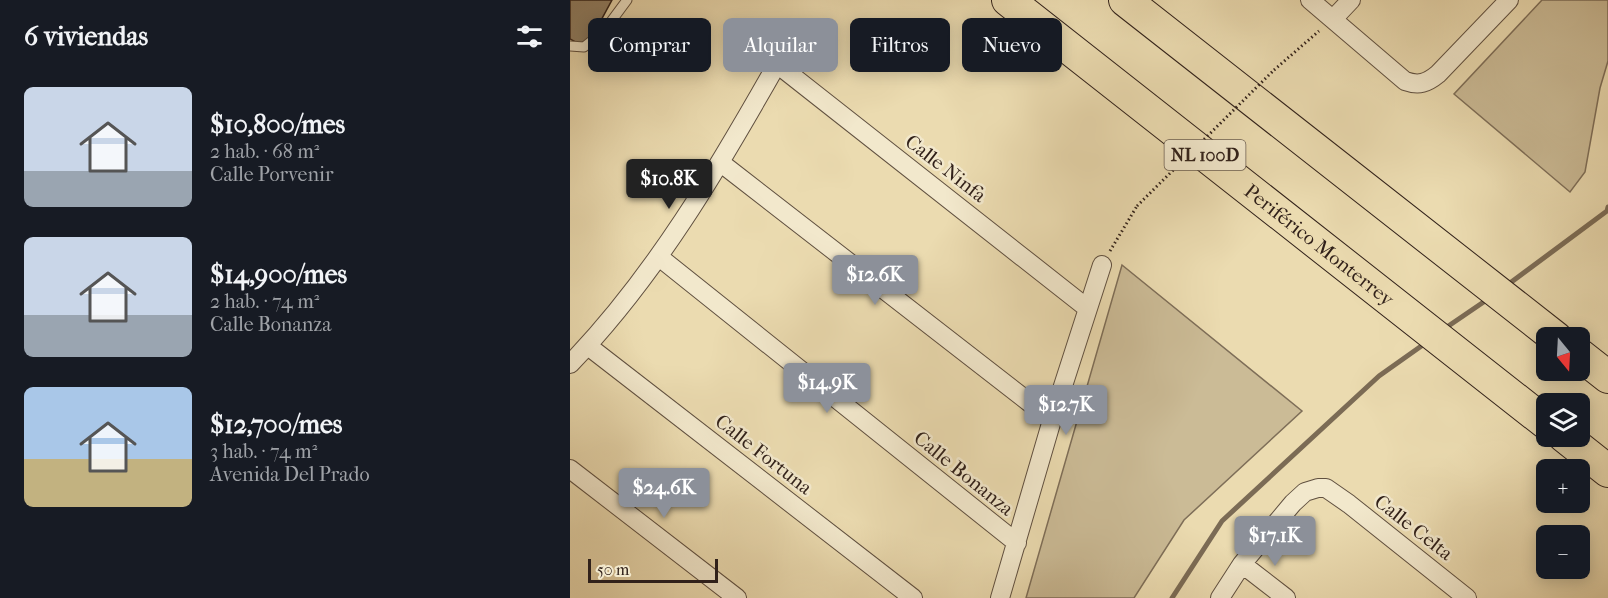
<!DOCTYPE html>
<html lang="es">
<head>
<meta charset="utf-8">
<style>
	body { margin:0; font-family:"IM FELL French Canon",serif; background:#242831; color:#f1f3f6; height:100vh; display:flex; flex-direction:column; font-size:22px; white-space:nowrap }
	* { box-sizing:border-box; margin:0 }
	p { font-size:20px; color:#9ea1a6 }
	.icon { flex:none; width:33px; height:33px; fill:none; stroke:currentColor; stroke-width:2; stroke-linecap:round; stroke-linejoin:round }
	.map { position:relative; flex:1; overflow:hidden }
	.side { display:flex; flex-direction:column; background:#171b24; width:570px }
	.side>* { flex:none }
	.guide { position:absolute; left:18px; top:18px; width:570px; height:54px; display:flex; gap:12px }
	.needle { width:39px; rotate:162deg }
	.tools { position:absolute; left:966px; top:327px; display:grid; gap:12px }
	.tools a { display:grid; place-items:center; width:54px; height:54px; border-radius:9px; background:#171b24; box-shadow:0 3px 15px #0003; font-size:30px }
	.scale { position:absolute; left:18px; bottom:15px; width:130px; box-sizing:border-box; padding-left:6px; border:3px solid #31211a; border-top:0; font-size:16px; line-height:21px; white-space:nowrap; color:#31211a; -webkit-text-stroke:4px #f2e8cc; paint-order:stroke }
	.price { position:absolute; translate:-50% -51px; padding:0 14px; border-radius:6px; background:#8c9099; color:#fff; font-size:20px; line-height:39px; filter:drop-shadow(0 2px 3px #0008) }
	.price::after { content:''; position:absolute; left:50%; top:36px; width:18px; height:14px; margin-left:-9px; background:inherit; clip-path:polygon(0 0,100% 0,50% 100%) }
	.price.on { background:#222; color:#fff }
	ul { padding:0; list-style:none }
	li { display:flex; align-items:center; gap:18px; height:150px; padding:0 24px }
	li span { display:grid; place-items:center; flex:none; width:168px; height:120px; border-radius:9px; color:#555 }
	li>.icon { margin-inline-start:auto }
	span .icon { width:72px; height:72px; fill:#fffc; stroke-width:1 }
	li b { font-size:26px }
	h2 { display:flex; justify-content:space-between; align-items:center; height:72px; padding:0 24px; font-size:26px }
	.tag { padding:0 21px; border-radius:9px; background:#171b24; box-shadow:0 3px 15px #0003; font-size:21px; line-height:54px }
	.tag.on { background:#8c9099; color:#fff }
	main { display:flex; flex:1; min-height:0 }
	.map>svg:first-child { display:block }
	.green { fill:#cbbb96; stroke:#7e6e58; stroke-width:1.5 }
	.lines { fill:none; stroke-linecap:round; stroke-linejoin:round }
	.stream { stroke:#7b6b55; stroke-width:5 }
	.building { fill:#928268; stroke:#31211a; stroke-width:1.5 }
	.lane-casing { stroke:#605040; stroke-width:11 }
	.street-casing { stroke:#605040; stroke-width:20 }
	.highway-casing { stroke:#31211a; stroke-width:34 }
	.path { stroke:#31211a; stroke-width:3; stroke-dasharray:1.5 3; stroke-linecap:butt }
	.lane { stroke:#f2e8cc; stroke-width:9 }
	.street { stroke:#f2e8cc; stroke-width:18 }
	.highway { stroke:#ebdbb0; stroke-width:32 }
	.path-bridge { stroke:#31211a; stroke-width:3; stroke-dasharray:1.5 3; stroke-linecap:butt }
	.labels { text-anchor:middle; stroke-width:5; stroke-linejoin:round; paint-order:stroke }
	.shield { fill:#f2e8cc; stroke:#6b5d4f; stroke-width:1.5 }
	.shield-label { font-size:18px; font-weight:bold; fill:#31211a }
	.street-label { font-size:20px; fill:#31211a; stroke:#f2e8cc }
</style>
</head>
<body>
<main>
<section class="side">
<h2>6 viviendas<svg class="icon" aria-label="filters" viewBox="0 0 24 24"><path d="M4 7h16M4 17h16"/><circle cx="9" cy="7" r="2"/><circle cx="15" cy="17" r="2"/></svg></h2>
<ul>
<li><span style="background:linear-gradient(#c9d6e8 70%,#9aa5b1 0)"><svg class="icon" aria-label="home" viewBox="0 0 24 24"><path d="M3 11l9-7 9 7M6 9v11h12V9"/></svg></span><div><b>$10,800/mes</b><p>2 hab. · 68 m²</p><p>Calle Porvenir</p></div></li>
<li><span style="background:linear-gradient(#c9d6e8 65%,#9aa5b1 0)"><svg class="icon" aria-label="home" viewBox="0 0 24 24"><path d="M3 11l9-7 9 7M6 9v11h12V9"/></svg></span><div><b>$14,900/mes</b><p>2 hab. · 74 m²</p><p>Calle Bonanza</p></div></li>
<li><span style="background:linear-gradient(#a9c7e8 60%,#c2b280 0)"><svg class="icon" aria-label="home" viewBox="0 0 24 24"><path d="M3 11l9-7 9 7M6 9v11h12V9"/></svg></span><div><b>$12,700/mes</b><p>3 hab. · 74 m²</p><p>Avenida Del Prado</p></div></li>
</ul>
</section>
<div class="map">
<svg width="1038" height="598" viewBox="0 0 1038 598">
	<rect width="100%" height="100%" fill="#ebdbb0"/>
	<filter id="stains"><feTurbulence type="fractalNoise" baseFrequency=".00333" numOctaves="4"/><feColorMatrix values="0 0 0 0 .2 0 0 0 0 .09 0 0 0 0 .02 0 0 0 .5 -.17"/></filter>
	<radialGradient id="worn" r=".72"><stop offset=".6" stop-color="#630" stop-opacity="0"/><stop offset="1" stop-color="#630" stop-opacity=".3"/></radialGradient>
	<path class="green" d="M 972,0 L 1038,0 L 1038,61 L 1030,88 L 1015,172 L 1000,192 L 884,94 Z
		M 552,265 L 732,411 L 614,520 L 564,598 L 456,598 Z"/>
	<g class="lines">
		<path class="stream" d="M 936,286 L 1037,211 L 1038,207
			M 874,329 L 918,299
			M 602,598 L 652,521 L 809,376 L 857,342"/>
	</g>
	<path class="building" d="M 0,0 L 42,0 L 16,48 L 0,39 Z"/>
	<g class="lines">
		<g class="lane-casing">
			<path id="lane" d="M 0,46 L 14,47 L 34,31 L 57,0"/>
		</g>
		<g class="street-casing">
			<path id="street" d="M 740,0 L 835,81 C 849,86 857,83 868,74 L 939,0
				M 764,18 L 781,0
				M 174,38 L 517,308
				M 151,163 L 482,420
				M 89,257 L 447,543
				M 18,346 L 343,598
				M 0,364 C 85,276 147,170 207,64
				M 0,469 L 167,598
				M 672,564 L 716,598
				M 430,598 L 482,420 L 532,265
				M 650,598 L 672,564 L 723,503 L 735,492 L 748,488 L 756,488 L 779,504 L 897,598"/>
		</g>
		<g class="highway-casing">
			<g id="highway">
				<path id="s1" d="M 438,0 L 976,423"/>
				<path d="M 555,0 L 986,338"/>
				<path d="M 1010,355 L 1038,377"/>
				<path d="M 994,436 L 1038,471"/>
			</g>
		</g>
		<path class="path" d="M 704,70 L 749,31
			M 540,251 L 567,206"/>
		<use href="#lane" class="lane"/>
		<use href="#street" class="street"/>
		<use href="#highway" class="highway"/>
		<path class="path-bridge" d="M 567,206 L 704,70"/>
	</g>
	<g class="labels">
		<rect class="shield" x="594.5" y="140" width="81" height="30" rx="4.5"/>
		<g class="shield-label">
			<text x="635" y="161">NL 100D</text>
		</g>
		<g class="street-label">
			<text transform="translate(376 168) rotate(38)" y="7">Calle Ninfa</text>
			<text dy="7" stroke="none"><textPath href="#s1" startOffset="396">Periférico Monterrey</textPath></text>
			<text transform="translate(194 454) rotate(38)" y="7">Calle Fortuna</text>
			<text transform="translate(394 473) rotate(39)" y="7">Calle Bonanza</text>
			<text transform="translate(844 527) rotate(38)" y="7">Calle Celta</text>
		</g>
	</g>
	<rect width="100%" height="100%" filter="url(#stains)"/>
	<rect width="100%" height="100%" fill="url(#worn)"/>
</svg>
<div class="tools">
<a><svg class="needle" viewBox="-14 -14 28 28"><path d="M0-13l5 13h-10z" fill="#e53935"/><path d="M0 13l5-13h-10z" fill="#9ea1a6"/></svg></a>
<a><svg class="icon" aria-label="layers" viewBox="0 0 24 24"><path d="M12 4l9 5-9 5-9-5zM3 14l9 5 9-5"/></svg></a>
<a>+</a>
<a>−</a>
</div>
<div class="scale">50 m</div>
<b class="price on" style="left:99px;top:210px">$10.8K</b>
<b class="price" style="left:305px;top:306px">$12.6K</b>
<b class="price" style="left:257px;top:414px">$14.9K</b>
<b class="price" style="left:496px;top:436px">$12.7K</b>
<b class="price" style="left:94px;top:519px">$24.6K</b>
<b class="price" style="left:705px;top:567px">$17.1K</b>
<div class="guide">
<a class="tag">Comprar</a>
<a class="tag on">Alquilar</a>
<a class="tag">Filtros</a>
<a class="tag">Nuevo</a>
</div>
</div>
</main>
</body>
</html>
